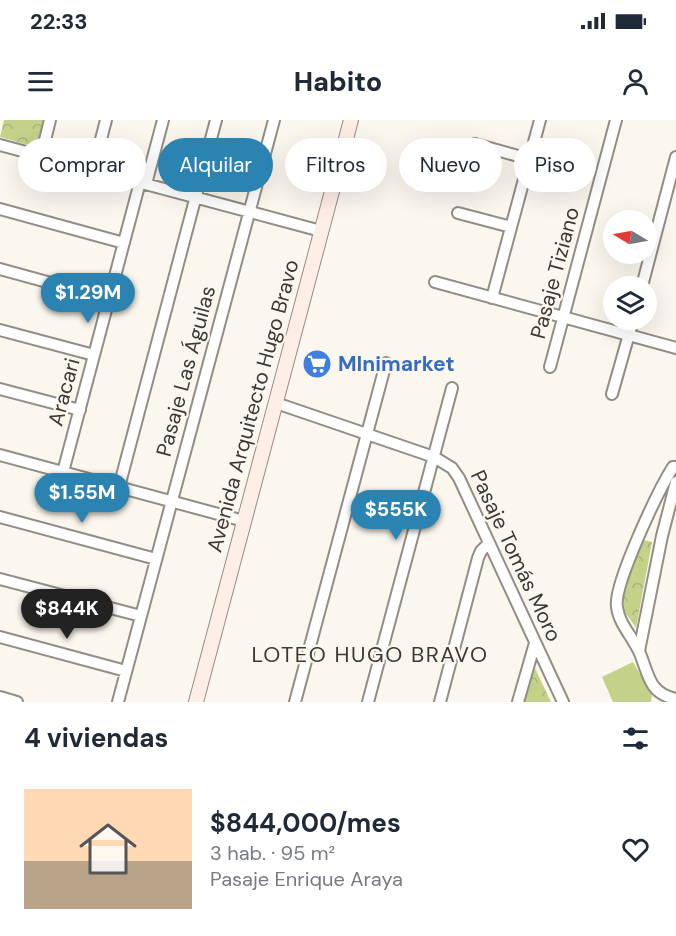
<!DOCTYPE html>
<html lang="es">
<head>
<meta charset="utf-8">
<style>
	body { margin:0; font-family:"DM Sans",sans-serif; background:#f2f2f3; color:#1f2937; height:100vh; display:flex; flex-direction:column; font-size:22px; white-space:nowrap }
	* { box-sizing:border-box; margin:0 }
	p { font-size:20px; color:#747a83 }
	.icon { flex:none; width:33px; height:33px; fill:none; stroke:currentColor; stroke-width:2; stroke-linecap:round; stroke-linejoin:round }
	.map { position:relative; height:582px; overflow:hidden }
	.side { display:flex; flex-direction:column; background:#fff; flex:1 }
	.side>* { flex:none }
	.hud { position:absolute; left:18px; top:18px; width:640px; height:54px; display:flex; gap:12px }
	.needle { width:39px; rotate:280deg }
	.controls { position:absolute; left:603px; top:90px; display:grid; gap:12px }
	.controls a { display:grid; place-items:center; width:54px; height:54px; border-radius:50%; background:#fff; box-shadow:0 6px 24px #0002; font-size:30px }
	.price { position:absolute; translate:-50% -51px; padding:0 14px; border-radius:21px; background:#2b83b1; color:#fff; font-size:20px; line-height:39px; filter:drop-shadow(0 2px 3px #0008) }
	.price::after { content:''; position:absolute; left:50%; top:36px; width:18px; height:14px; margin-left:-9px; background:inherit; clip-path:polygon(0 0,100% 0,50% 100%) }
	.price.selected { background:#222; color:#fff }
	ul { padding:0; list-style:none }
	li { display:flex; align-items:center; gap:18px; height:150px; padding:0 24px }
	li+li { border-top:2px solid #e0e1e3 }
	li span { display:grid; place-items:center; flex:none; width:168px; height:120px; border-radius:0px; color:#555 }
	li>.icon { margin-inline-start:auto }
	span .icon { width:72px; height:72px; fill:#fffc; stroke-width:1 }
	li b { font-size:26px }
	h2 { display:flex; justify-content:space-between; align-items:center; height:72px; padding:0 24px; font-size:26px }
	.chip { padding:0 21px; border-radius:27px; background:#fff; box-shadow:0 6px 24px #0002; font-size:21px; line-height:54px }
	.chip.selected { background:#2b83b1; color:#fff }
	.status { display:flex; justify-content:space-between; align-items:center; height:42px; padding:0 30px; background:#fff; direction:ltr }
	.status svg { height:16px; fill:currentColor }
	header { display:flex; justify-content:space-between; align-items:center; height:78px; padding:0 24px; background:#fff; font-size:27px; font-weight:800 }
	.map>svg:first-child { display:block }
	.green { fill:#c3d189 }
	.forest { fill:url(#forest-crowns) }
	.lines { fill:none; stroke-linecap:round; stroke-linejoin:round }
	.street-casing { stroke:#928e85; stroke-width:14 }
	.secondary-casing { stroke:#928e85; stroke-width:16 }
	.street { stroke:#fff; stroke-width:10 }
	.secondary { stroke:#ffeee5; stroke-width:14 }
	.labels { text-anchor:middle; stroke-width:4.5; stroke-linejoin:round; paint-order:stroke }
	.street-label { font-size:21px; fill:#3b3936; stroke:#fcf7ee }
	.shop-label { font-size:21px; font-weight:bold; fill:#366cbe; stroke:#fcf7ee; text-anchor:start }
	.neighbourhood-label { font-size:22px; letter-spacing:1.5px; fill:#3b3936; stroke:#fcf7ee }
</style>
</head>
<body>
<div class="status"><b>22:33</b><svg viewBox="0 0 49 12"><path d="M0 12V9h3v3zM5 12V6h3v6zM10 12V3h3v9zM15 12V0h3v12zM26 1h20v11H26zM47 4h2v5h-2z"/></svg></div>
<header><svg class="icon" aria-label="menu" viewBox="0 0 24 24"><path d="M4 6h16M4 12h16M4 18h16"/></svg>Habito<svg class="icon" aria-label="person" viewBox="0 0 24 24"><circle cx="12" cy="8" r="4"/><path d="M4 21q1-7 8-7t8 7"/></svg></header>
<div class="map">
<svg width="676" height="582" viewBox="0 0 676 582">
	<defs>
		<pattern id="forest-crowns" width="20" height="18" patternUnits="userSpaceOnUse" patternTransform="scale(1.5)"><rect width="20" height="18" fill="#c3d189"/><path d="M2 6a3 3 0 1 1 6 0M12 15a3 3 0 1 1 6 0" fill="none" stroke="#a8b477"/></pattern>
	</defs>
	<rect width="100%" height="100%" fill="#fcf7ee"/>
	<path class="green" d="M 633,542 L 652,575 L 651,582 L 613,582 L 602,557 Z"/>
	<path class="forest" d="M 4,0 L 47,0 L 39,28 L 0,17 Z
		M 639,419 L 652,422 L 636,508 L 625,492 L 623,476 Z
		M 533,544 L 551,582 L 523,582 Z"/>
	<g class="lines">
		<g class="street-casing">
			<path id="street" d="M 475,24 L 529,39
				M 0,25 L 321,111
				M 41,36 L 50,0
				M 93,50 L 106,0
				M 146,64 L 163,0
				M 0,89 L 124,123
				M 458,93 L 511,107
				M 0,149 L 109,179
				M 435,162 L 676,228
				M 642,166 L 676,37
				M 492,178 L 540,0
				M 0,210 L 94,235
				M 550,247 L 616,0
				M 0,269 L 80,290
				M 612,274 L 633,200
				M 276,283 L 434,337 L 452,348 L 459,358 L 563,582
				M 0,335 L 244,401
				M 676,347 L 673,347 C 659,369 613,465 617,487 C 619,505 635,519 641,536 C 649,558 651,574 676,579
				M 63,352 L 140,62
				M 119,367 L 216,0
				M 0,397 L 156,439
				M 0,459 L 141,496
				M 0,517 L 126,551
				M 639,531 L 662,416 L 676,362
				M 0,577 L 17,582
				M 118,582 L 274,0
				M 295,582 L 386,243
				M 368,582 L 452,268
				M 440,582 L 478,438 L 481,431 L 489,423
				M 518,582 L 535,523"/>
		</g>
		<g class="secondary-casing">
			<path id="secondary" d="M 196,582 L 351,0"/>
		</g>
		<use href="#street" class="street"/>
		<use href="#secondary" class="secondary"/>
	</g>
	<defs>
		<g id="supermarket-disc" transform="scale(1.5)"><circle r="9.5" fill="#3f7fe0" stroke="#fcf7ee"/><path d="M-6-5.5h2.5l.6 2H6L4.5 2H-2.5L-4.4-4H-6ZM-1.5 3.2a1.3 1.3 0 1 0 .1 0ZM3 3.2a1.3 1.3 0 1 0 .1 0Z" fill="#fff"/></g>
	</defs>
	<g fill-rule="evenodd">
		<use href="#supermarket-disc" x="317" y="244"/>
	</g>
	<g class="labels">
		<g class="street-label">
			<text transform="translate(555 153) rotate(-75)" y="7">Pasaje Tiziano</text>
			<text transform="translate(186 251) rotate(-75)" y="7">Pasaje Las Águilas</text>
			<text transform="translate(64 272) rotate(-75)" y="7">Aracari</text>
			<text transform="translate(253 286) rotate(-75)" y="7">Avenida Arquitecto Hugo Bravo</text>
			<text transform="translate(516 436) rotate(65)" y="7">Pasaje Tomás Moro</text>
		</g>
		<g class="shop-label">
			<text x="338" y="251">MInimarket</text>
		</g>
		<g class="neighbourhood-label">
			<text x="370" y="542">LOTEO HUGO BRAVO</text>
		</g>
	</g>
</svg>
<div class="controls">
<a><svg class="needle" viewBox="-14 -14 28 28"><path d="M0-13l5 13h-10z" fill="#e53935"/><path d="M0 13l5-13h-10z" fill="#747a83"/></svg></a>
<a><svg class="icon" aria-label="layers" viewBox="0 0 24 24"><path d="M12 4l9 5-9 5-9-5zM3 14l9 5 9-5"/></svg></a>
</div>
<b class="price" style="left:88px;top:204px">$1.29M</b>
<b class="price" style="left:82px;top:404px">$1.55M</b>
<b class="price" style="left:396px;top:421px">$555K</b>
<b class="price selected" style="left:67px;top:520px">$844K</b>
<div class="hud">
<a class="chip">Comprar</a>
<a class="chip selected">Alquilar</a>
<a class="chip">Filtros</a>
<a class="chip">Nuevo</a>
<a class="chip">Piso</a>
</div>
</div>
<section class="side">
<h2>4 viviendas<svg class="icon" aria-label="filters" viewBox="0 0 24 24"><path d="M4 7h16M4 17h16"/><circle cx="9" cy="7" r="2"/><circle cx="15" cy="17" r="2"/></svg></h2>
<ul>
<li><span style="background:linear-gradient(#ffd9b3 60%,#b9a48a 0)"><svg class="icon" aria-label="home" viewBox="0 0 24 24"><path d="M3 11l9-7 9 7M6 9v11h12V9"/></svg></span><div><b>$844,000/mes</b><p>3 hab. · 95 m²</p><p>Pasaje Enrique Araya</p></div><svg class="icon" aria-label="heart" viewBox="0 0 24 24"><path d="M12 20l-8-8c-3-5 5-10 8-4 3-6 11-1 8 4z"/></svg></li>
</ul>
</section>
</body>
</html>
